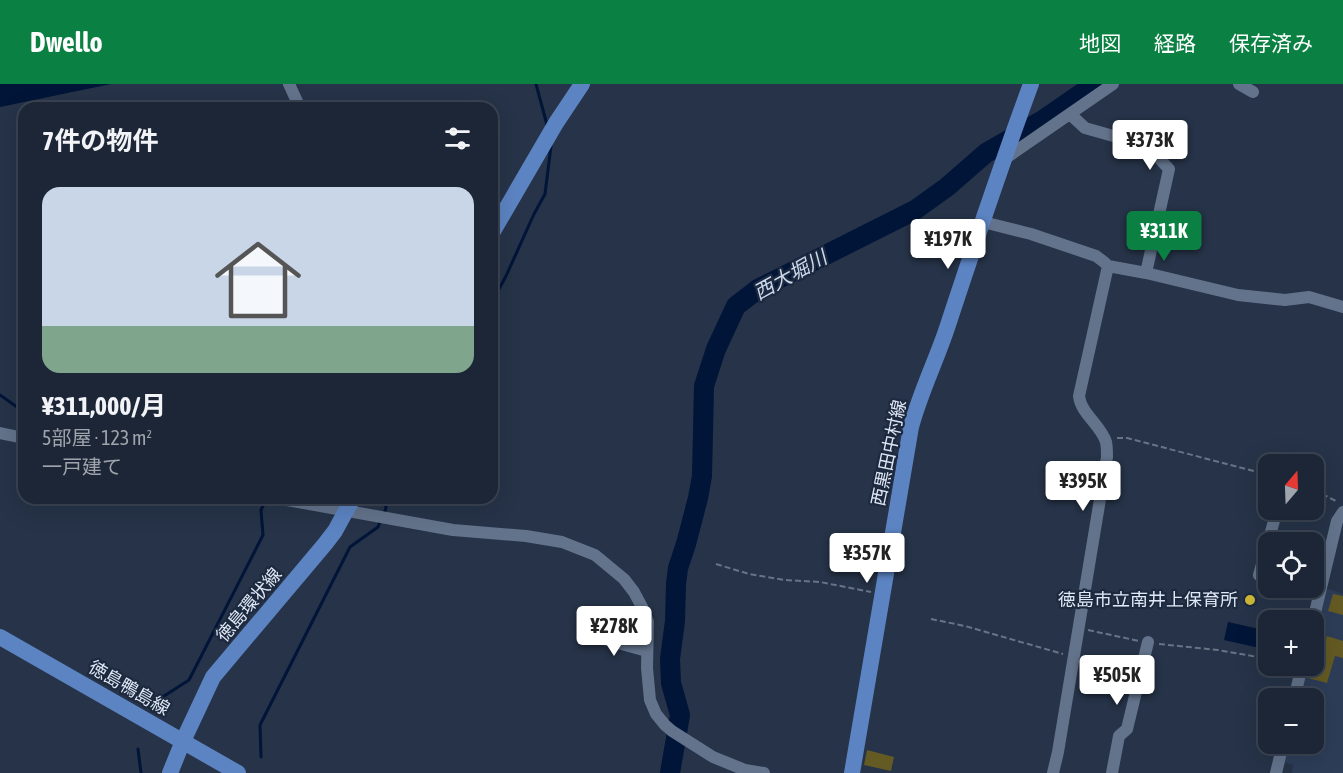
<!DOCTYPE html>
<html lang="ja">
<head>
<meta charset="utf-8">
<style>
	body { margin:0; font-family:"Asap Condensed","Noto Sans JP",sans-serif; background:#252e3e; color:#f1f3f6; height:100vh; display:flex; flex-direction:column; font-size:22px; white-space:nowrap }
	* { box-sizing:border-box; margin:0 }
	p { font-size:20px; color:#a0a5ad }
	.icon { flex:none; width:33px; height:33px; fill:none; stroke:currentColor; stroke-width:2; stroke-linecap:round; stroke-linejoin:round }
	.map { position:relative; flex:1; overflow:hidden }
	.details { position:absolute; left:18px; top:18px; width:480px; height:402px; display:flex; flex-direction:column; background:#1c2636; border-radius:18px; box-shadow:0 6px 24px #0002,0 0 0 2px #3a4351 }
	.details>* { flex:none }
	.needle { width:39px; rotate:19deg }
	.controls { position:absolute; left:1258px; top:370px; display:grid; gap:12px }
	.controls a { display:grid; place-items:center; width:66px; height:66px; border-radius:12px; background:#1c2636; box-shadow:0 6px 24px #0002,0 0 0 2px #3a4351; font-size:30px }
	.price { position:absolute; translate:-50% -51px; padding:0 14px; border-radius:6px; background:#fff; color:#222; font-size:20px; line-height:39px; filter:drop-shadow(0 2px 3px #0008) }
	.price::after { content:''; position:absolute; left:50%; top:36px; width:18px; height:14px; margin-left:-9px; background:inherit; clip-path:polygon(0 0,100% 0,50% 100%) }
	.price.selected { background:#0b8043; color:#fff }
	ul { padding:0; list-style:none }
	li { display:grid; align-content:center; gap:12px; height:318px; padding:0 24px }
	li span { display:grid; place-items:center; height:186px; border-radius:18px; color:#555 }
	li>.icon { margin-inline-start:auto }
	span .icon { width:108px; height:108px; fill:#fffc; stroke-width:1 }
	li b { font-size:26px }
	h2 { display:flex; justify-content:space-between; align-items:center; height:72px; padding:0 24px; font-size:26px }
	header { display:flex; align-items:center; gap:36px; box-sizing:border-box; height:84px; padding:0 30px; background:#0b8043; color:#fff }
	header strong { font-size:28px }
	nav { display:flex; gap:33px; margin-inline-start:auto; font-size:21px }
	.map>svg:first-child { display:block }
	.built { fill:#2d3d58 }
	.water { fill:#011538 }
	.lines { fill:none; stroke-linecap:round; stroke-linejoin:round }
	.stream { stroke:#011538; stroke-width:3 }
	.river { stroke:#011538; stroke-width:20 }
	.building { fill:#645a24 }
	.path { stroke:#687486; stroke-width:2; stroke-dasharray:6 3; stroke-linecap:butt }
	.minor { stroke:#63738b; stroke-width:12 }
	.major { stroke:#5c84c2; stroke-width:16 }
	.poi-dot { fill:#cfb837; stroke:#1c293e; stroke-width:2 }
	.labels { text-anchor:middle; stroke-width:4.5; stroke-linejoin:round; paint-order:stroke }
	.street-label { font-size:18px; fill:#dfe8f6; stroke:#1c293e }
	.poi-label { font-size:18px; fill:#dfe8f6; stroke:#1c293e; text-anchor:end }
	.water-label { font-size:20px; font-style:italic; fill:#ccd9ed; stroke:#1c293e }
</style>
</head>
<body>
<header>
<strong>Dwello</strong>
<nav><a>地図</a><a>経路</a><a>保存済み</a></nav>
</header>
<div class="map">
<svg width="1343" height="689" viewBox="0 0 1343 689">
	<rect width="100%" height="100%" fill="#263348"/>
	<path class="built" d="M 1325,504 L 1343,510 L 1343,689 L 1292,689 L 1293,681 L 1282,678 L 1287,660 L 1314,660 L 1314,615 L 1297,615 L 1305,582 L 1314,582 L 1314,547 Z"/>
	<path class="water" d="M 0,0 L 111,0 L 0,23 Z
		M 1228,538 L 1268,547 L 1264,565 L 1224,556 Z"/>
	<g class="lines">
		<path class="stream" d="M 536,0 L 547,41
			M 492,218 L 506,192 L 534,130 L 545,110 L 551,62
			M 0,311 L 17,323 L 24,326
			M 384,429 L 386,424 L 385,414
			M 161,614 L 189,596 L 263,451 L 261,426 L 267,414
			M 138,665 L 141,689
			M 261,673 L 260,641 L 350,463 L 378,443 L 381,435"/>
		<path class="river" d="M 670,689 L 680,631 L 671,599 L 670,575 L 675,537 L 676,500 L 678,484 L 686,460 L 698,414 L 702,392 L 704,302 L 716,265 L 736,222 L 758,205 L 915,126 L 947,103 L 986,69 L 1043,36 L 1095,0"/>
	</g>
	<path class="building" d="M 1333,510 L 1343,512 L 1343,531 L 1328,527 Z
		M 1327,552 L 1343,557 L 1343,574 L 1335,572 L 1327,599 L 1308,594 L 1310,582 L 1314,582 L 1314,575 L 1320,577 Z
		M 867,666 L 894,673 L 891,687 L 864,681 Z"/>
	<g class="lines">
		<path class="path" d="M 1117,354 L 1127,354 L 1269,391
			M 1314,406 L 1338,418
			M 716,480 L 749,490 L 785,496 L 820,498 L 871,508
			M 931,535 L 965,542 L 1063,570
			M 1088,546 L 1139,557
			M 1159,560 L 1218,566 L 1269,575"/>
		<path class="minor" d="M 289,0 L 300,24
			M 1239,0 L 1253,8
			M 1070,30 L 1085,44 L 1131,57 L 1156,71 L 1169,85 L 1146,189
			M 1003,76 L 1113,0
			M 983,138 L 1031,150 L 1096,172 L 1104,178 L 1108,182 L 1146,189 L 1238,211 L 1285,216 L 1309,213 L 1343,223
			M 0,349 L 24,354
			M 276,414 L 453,446 L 526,452 L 562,458 L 595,471 L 624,495 L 634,508 L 642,523 L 648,538 L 647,584 L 650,616 L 656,630 L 665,641 L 672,647 L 713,673 L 745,686 L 764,689
			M 1269,494 L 1259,491 L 1277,426
			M 1305,504 L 1320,508
			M 1313,537 L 1337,437 L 1343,428
			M 589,551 L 647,567
			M 1294,615 L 1302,582
			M 1053,689 L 1058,668 L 1107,373 C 1107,368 1107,362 1106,358 C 1101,341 1081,330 1079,312 L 1108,182
			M 1112,689 L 1119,652 L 1127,645 L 1148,558
			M 1276,689 L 1283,660"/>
		<path class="major" d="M 492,149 L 556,39 L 582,0
			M 0,553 L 238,689
			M 170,689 L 183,657 L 213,593 L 325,460 L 335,447 L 353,414
			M 852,689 L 911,343 C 920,309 936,277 947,244 C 974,162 1001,81 1031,0"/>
	</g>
	<circle class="poi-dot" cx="1250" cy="516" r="6"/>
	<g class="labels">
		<g class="street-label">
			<text transform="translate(889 369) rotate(-78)" y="6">西黒田中村線</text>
			<text transform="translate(249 521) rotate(-50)" y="6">徳島環状線</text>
			<text transform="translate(129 604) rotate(30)" y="6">徳島鴨島線</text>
		</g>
		<g class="poi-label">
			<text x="1238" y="522">徳島市立南井上保育所</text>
		</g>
		<g class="water-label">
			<text transform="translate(790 191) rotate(-29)" y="7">西大堀川</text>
		</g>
	</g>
</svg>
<div class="controls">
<a><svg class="needle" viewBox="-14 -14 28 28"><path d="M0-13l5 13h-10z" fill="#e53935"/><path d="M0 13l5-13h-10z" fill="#a0a5ad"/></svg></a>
<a><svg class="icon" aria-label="locate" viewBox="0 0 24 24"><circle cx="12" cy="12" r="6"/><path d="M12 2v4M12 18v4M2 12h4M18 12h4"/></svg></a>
<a>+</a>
<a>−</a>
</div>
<b class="price" style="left:1150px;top:87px">¥373K</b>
<b class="price selected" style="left:1164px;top:178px">¥311K</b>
<b class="price" style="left:948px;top:186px">¥197K</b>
<b class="price" style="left:1083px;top:428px">¥395K</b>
<b class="price" style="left:867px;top:500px">¥357K</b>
<b class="price" style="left:614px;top:573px">¥278K</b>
<b class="price" style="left:1117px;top:622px">¥505K</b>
<section class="details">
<h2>7件の物件<svg class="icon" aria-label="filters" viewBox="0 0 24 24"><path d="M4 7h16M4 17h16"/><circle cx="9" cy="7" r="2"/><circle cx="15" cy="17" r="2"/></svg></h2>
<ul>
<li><span style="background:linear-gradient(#c9d6e8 75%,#7fa58c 0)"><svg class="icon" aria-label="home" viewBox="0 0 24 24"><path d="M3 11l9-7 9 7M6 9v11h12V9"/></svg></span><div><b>¥311,000/月</b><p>5部屋 · 123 m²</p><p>一戸建て</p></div></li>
</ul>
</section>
</div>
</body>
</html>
